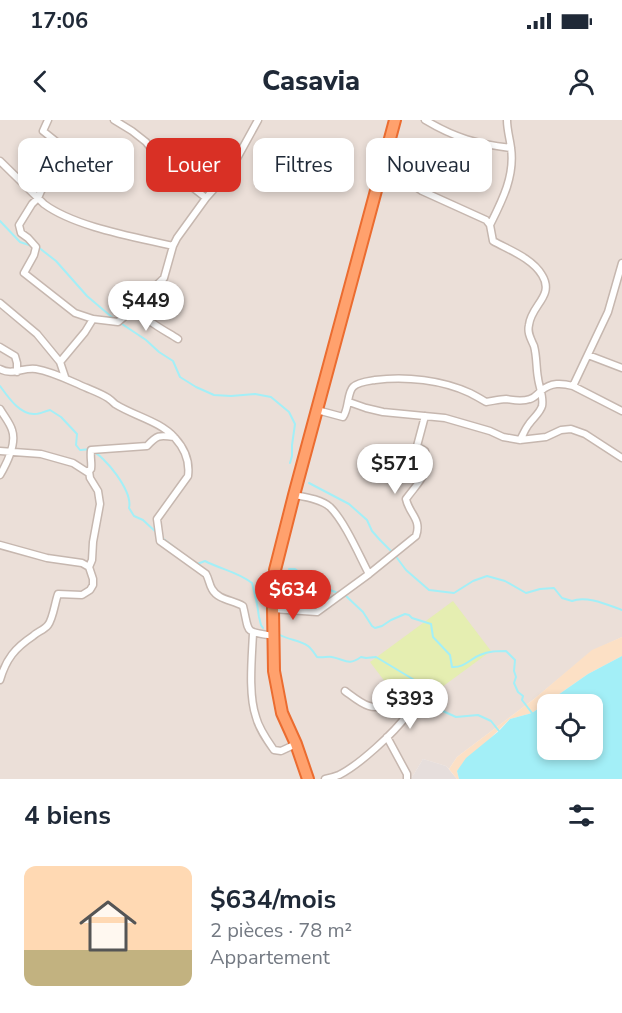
<!DOCTYPE html>
<html lang="fr">
<head>
<meta charset="utf-8">
<style>
	body { margin:0; font-family:"Nunito Sans",sans-serif; background:#f6f6f7; color:#1f2937; height:100vh; display:flex; flex-direction:column; font-size:22px; white-space:nowrap }
	* { box-sizing:border-box; margin:0 }
	p { font-size:20px; color:#747a83 }
	.icon { flex:none; width:33px; height:33px; fill:none; stroke:currentColor; stroke-width:2; stroke-linecap:round; stroke-linejoin:round }
	.map { position:relative; height:659px; overflow:hidden }
	.details { display:flex; flex-direction:column; background:#fff; flex:1 }
	.details>* { flex:none }
	.hud { position:absolute; left:18px; top:18px; width:586px; height:54px; display:flex; gap:12px }
	.controls { position:absolute; left:537px; top:574px; display:grid; gap:12px }
	.controls a { display:grid; place-items:center; width:66px; height:66px; border-radius:12px; background:#fff; box-shadow:0 3px 9px #0003; font-size:30px }
	.price { position:absolute; translate:-50% -51px; padding:0 14px; border-radius:21px; background:#fff; color:#222; font-size:20px; line-height:39px; filter:drop-shadow(0 2px 3px #0008) }
	.price::after { content:''; position:absolute; left:50%; top:36px; width:18px; height:14px; margin-left:-9px; background:inherit; clip-path:polygon(0 0,100% 0,50% 100%) }
	.price.active { background:#d93025; color:#fff }
	ul { padding:0; list-style:none }
	li { display:flex; align-items:center; gap:18px; height:150px; padding:0 24px }
	li span { display:grid; place-items:center; flex:none; width:168px; height:120px; border-radius:12px; color:#555 }
	li>.icon { margin-inline-start:auto }
	span .icon { width:72px; height:72px; fill:#fffc; stroke-width:1 }
	li b { font-size:26px }
	h2 { display:flex; justify-content:space-between; align-items:center; height:72px; padding:0 24px; font-size:26px }
	.pill { padding:0 21px; border-radius:12px; background:#fff; box-shadow:0 3px 9px #0003; font-size:21px; line-height:54px }
	.pill.active { background:#d93025; color:#fff }
	.status { display:flex; justify-content:space-between; align-items:center; height:42px; padding:0 30px; background:#fff; direction:ltr }
	.status svg { height:16px; fill:currentColor }
	header { display:flex; justify-content:space-between; align-items:center; height:78px; padding:0 24px; background:#fff; font-size:27px; font-weight:800 }
	.map>svg:first-child { display:block }
	.residential { fill:#ebdfd8 }
	.industrial { fill:#e6dedc }
	.green { fill:#e5eeb1 }
	.sand { fill:#fce0c5 }
	.water { fill:#a3eff7; fill-rule:evenodd }
	.lines { fill:none; stroke-linecap:round; stroke-linejoin:round }
	.stream { stroke:#a3eff7; stroke-width:2 }
	.street-casing { stroke:#c6b7af; stroke-width:9 }
	.highway-casing { stroke:#eb6c30; stroke-width:14 }
	.street { stroke:#fff; stroke-width:6 }
	.highway { stroke:#ffa16d; stroke-width:10 }
</style>
</head>
<body>
<div class="status"><b>17:06</b><svg viewBox="0 0 49 12"><path d="M0 12V9h3v3zM5 12V6h3v6zM10 12V3h3v9zM15 12V0h3v12zM26 1h20v11H26zM47 4h2v5h-2z"/></svg></div>
<header><svg class="icon" aria-label="back" viewBox="0 0 24 24"><path d="M15 5l-7 7 7 7"/></svg>Casavia<svg class="icon" aria-label="person" viewBox="0 0 24 24"><circle cx="12" cy="8" r="4"/><path d="M4 21q1-7 8-7t8 7"/></svg></header>
<div class="map">
<svg width="622" height="659" viewBox="0 0 622 659">
	<rect width="100%" height="100%" fill="#f6efeb"/>
	<path class="residential" d="M 0,0 L 622,0 L 622,517 L 592,531 L 534,579 L 457,637 L 449,649 L 446,646 L 423,639 L 411,659 L 0,659 Z"/>
	<path class="industrial" d="M 423,639 L 446,646 L 457,659 L 411,659 Z"/>
	<path class="green" d="M 453,481 L 491,531 L 408,592 L 370,542 Z"/>
	<path class="sand" d="M 622,517 L 622,536 L 588,554 L 532,593 L 510,599 L 457,651 L 459,659 L 457,659 L 449,649 L 457,637 L 534,579 L 592,530 Z"/>
	<path class="water" d="M 622,536 L 622,659 L 459,659 L 457,651 L 466,638 L 499,611 L 510,599 L 532,593 L 588,554 ZM 548,585 L 592,585 L 592,630 L 548,630 Z"/>
	<g class="lines">
		<path class="stream" d="M 0,101 L 20,122 L 32,126
			M 38,127 L 56,141 L 87,176 L 114,199
			M 119,202 L 146,220 L 159,232 L 173,241 L 180,257 L 196,267 L 214,275 L 231,276 L 255,274 L 271,277 L 289,292 L 295,304 L 292,325 L 292,336 L 290,343
			M 0,266 C 8,277 20,295 35,294 C 40,294 45,291 50,290 L 61,297 L 77,314 L 76,325 L 80,330 C 83,330 86,329 90,330 C 105,335 133,372 129,388 L 134,396 L 143,400 L 157,413
			M 309,363 L 349,384 L 367,400 L 372,411 L 380,420 L 394,434 L 406,450 L 429,470 L 454,473 L 473,461 L 487,456 L 505,461 L 526,473 L 540,469 L 554,468 L 562,478 L 572,481 C 586,475 608,485 622,490
			M 161,417 L 187,437
			M 197,444 L 205,441 C 220,449 238,452 252,463 L 257,484 L 259,497 L 261,505 L 263,508
			M 289,449 L 295,449 L 298,451 L 299,456 L 304,459 L 314,461 L 330,470 L 346,476 L 363,492 L 372,506 L 375,508 L 382,506 L 391,500 L 405,494 L 409,495 L 412,498 L 431,504 L 433,517 L 450,535 L 452,547 C 464,548 470,539 480,535 C 489,531 497,531 506,531 L 515,540 L 514,551 L 516,557 L 514,563 L 518,572 L 523,576 L 522,580 L 532,593
			M 280,515 C 289,520 300,520 308,526 C 312,529 314,533 317,537 C 323,538 328,536 332,537 C 346,540 348,546 361,537 L 366,538 L 376,537 L 416,561 L 424,571 L 429,582 L 434,587 L 456,597 L 478,595 L 491,601 L 499,611"/>
		<g class="street-casing">
			<path id="street" d="M 48,0 L 43,11 L 58,23 L 61,28 L 62,37 L 60,44 L 41,71 L 38,78 L 32,84 L 19,105 L 21,113 L 28,118 L 36,127 L 34,135 L 24,153 L 75,193 L 93,199
				M 114,0 L 132,11 L 146,22 L 164,45 L 206,78
				M 425,0 C 455,18 477,24 511,28
				M 0,41 L 44,84 C 75,107 135,117 173,126
				M 380,57 L 416,67 L 422,71 L 486,100 L 490,105 L 493,121 C 509,130 532,138 542,155 C 555,176 531,185 529,205 C 527,213 531,219 534,226 C 537,237 536,248 538,258 C 539,267 544,277 542,286 C 540,293 533,298 529,304 C 525,309 523,315 520,320
				M 490,105 C 502,81 515,56 511,28 C 510,19 507,10 507,0
				M 0,183 L 37,214 L 60,242
				M 136,187 C 145,201 164,210 178,219
				M 0,227 L 15,236 L 17,243 L 17,252
				M 588,235 L 622,248
				M 0,249 C 12,256 23,247 36,249 C 54,252 70,261 87,268 C 94,271 102,274 108,278 C 111,280 113,282 115,284 C 134,296 160,301 175,318 C 185,329 190,341 188,356 L 157,399 L 160,421 L 206,454 C 209,459 209,464 212,469 C 218,480 233,480 243,486 C 250,514 243,511 274,516
				M 65,257 L 60,242 L 85,212 L 93,199 L 118,202 L 136,187 L 136,185 L 164,158 L 173,126 L 177,118 L 206,78 L 230,51 L 258,0
				M 573,266 L 608,192 L 622,143
				M 349,282 L 366,288 L 383,292 L 445,298 L 490,311 L 503,317 L 520,320 L 546,317 L 561,310 L 571,309 L 585,314 L 622,338
				M 0,289 C 4,296 10,303 12,310 C 17,324 7,343 0,355
				M 317,290 L 343,297 C 349,289 347,273 353,267 C 358,262 369,261 375,260 C 406,256 442,260 470,273 C 476,276 481,279 486,282 C 493,281 500,279 506,279 C 514,280 521,282 530,279 C 535,278 537,274 541,271 C 551,262 562,263 573,266 L 622,291
				M 0,331 L 41,334 L 73,343 L 87,352 L 91,349 C 92,342 90,339 91,330 L 147,326 C 157,315 159,315 174,317
				M 0,425 L 47,438 L 82,443 L 89,447 L 93,459 L 93,465 L 90,470 L 82,475 L 58,474 C 55,482 53,499 48,505 C 44,510 37,512 33,516 C 15,528 6,539 0,560
				M 89,447 L 92,440 L 93,422 L 100,384 L 98,371 L 90,358 L 89,351
				M 369,454 L 416,416 C 422,399 409,394 406,379 C 419,361 429,356 425,331 L 417,326 L 425,296
				M 273,489 L 317,492 L 369,454 C 359,435 345,402 330,387 C 321,379 305,377 294,375
				M 253,513 C 252,537 248,574 256,597 C 259,609 267,620 274,630 L 281,631 L 296,624
				M 387,617 L 407,654 L 407,659
				M 325,659 C 330,658 334,657 339,655 C 359,645 394,613 407,595 L 398,583 L 390,582 C 372,594 360,582 345,571"/>
		</g>
		<g class="highway-casing">
			<path id="highway" d="M 308,659 L 296,624 L 282,593 L 274,551 L 273,489 L 275,450 L 294,375 L 395,0"/>
		</g>
		<use href="#street" class="street"/>
		<use href="#highway" class="highway"/>
	</g>
</svg>
<div class="controls">
<a><svg class="icon" aria-label="locate" viewBox="0 0 24 24"><circle cx="12" cy="12" r="6"/><path d="M12 2v4M12 18v4M2 12h4M18 12h4"/></svg></a>
</div>
<b class="price" style="left:146px;top:212px">$449</b>
<b class="price" style="left:395px;top:375px">$571</b>
<b class="price active" style="left:293px;top:501px">$634</b>
<b class="price" style="left:410px;top:610px">$393</b>
<div class="hud">
<a class="pill">Acheter</a>
<a class="pill active">Louer</a>
<a class="pill">Filtres</a>
<a class="pill">Nouveau</a>
</div>
</div>
<section class="details">
<h2>4 biens<svg class="icon" aria-label="filters" viewBox="0 0 24 24"><path d="M4 7h16M4 17h16"/><circle cx="9" cy="7" r="2"/><circle cx="15" cy="17" r="2"/></svg></h2>
<ul>
<li><span style="background:linear-gradient(#ffd9b3 70%,#c2b280 0)"><svg class="icon" aria-label="home" viewBox="0 0 24 24"><path d="M3 11l9-7 9 7M6 9v11h12V9"/></svg></span><div><b>$634/mois</b><p>2 pièces · 78 m²</p><p>Appartement</p></div></li>
</ul>
</section>
</body>
</html>
